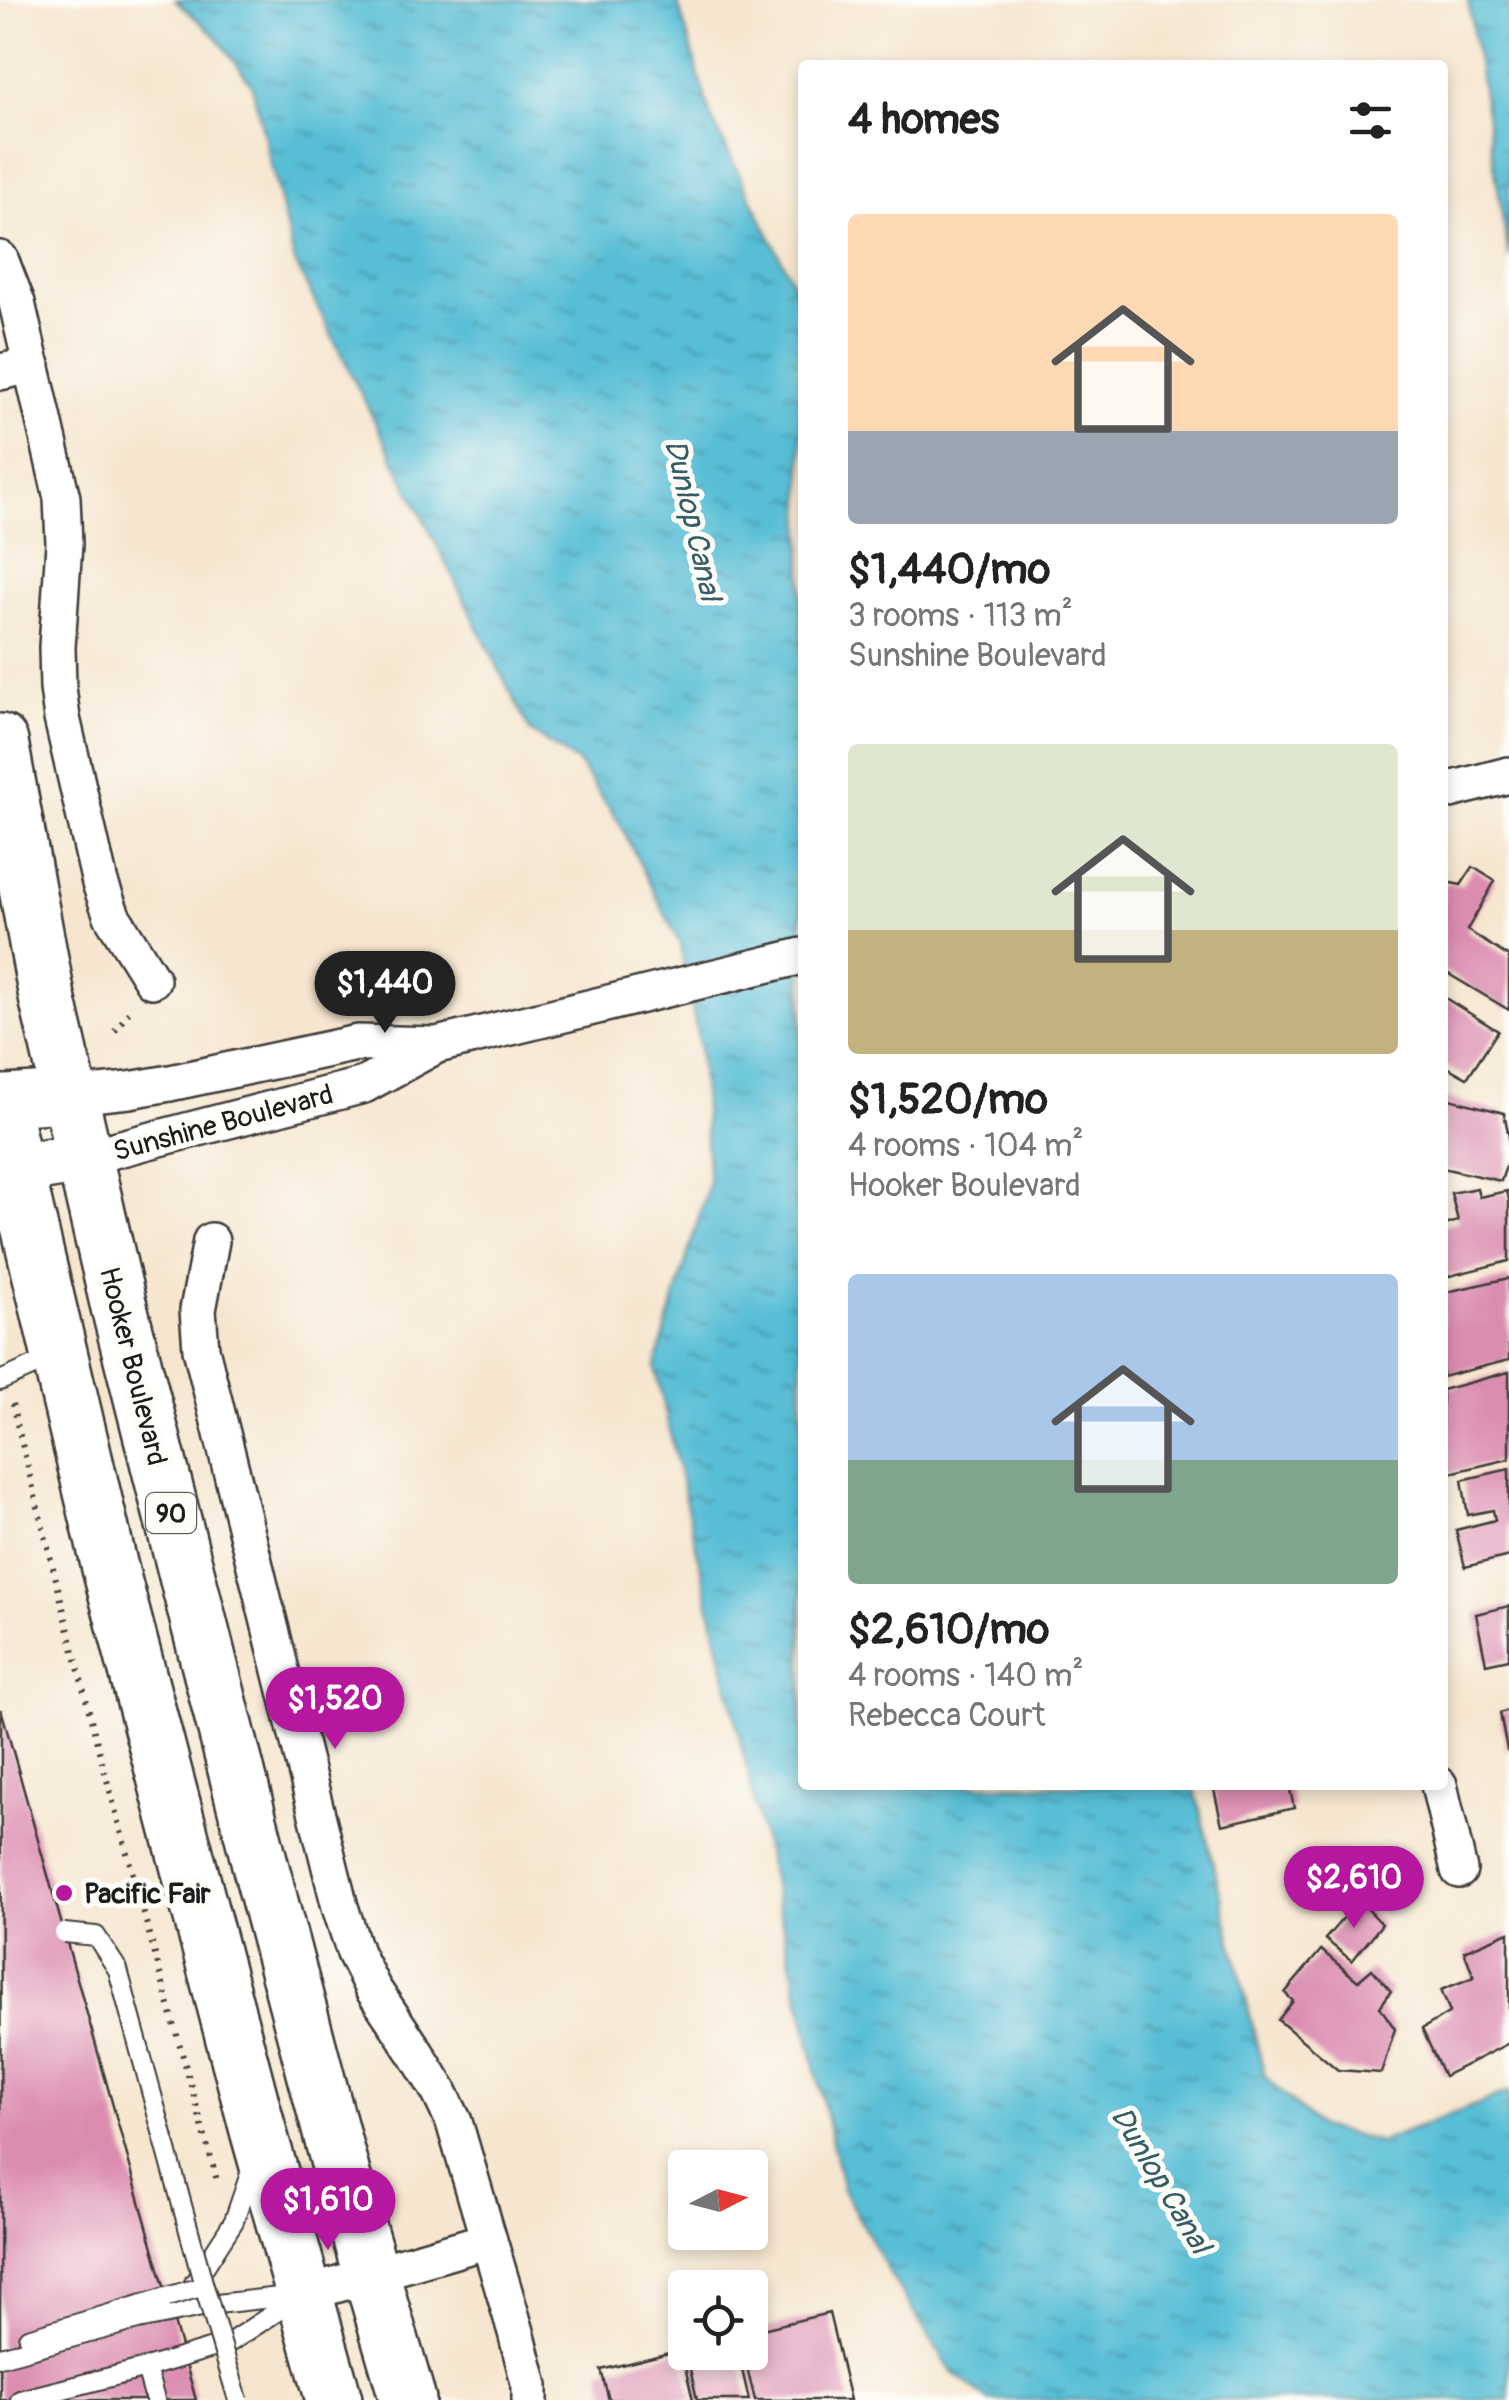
<!DOCTYPE html>
<html lang="en">
<head>
<meta charset="utf-8">
<style>
	body { margin:0; font-family:Pangolin,sans-serif; background:#f6f6f6; color:#222; height:100vh; display:flex; flex-direction:column; font-size:38px; white-space:nowrap }
	* { box-sizing:border-box; margin:0 }
	p { font-size:32px; color:#767676 }
	.icon { flex:none; width:55px; height:55px; fill:none; stroke:currentColor; stroke-width:2; stroke-linecap:round; stroke-linejoin:round }
	.map { position:relative; flex:1; overflow:hidden }
	.sheet { position:absolute; left:798px; top:60px; width:650px; height:1730px; display:flex; flex-direction:column; background:#fff; border-radius:10px; box-shadow:0 5px 15px #0003 }
	.sheet>* { flex:none }
	.needle { width:65px; rotate:84deg }
	.controls { position:absolute; left:668px; top:2150px; display:grid; gap:20px }
	.controls a { display:grid; place-items:center; width:100px; height:100px; border-radius:10px; background:#fff; box-shadow:0 5px 15px #0003; font-size:50px }
	.price { position:absolute; translate:-50% -85px; padding:0 22px; border-radius:35px; background:#b5179e; color:#fff; font-size:32px; line-height:65px; filter:drop-shadow(0 2px 5px #0008) }
	.price::after { content:''; position:absolute; left:50%; top:60px; width:30px; height:22px; margin-left:-15px; background:inherit; clip-path:polygon(0 0,100% 0,50% 100%) }
	.price.active { background:#222; color:#fff }
	ul { padding:0; list-style:none }
	li { display:grid; align-content:center; gap:20px; height:530px; padding:0 50px }
	li span { display:grid; place-items:center; height:310px; border-radius:10px; color:#555 }
	li>.icon { margin-inline-start:auto }
	span .icon { width:180px; height:180px; fill:#fffc; stroke-width:1 }
	li b { font-size:42px }
	h2 { display:flex; justify-content:space-between; align-items:center; height:120px; padding:0 50px; font-size:42px }
	.map>svg:first-child { display:block }
	.water { fill:url(#water-ripples); stroke:#3a6d78; stroke-width:2.5 }
	.building { fill:#db8db0 }
	.lines { fill:none; stroke-linecap:round; stroke-linejoin:round }
	.service-casing { stroke:#3d3a37; stroke-width:22 }
	.minor-casing { stroke:#3d3a37; stroke-width:40 }
	.secondary-casing { stroke:#3d3a37; stroke-width:55 }
	.primary-casing { stroke:#3d3a37; stroke-width:60 }
	.path { stroke:#3d3a37; stroke-width:6; stroke-dasharray:2.5 8; stroke-linecap:butt }
	.service { stroke:#fff; stroke-width:18 }
	.minor { stroke:#fff; stroke-width:35 }
	.secondary { stroke:#fff; stroke-width:50 }
	.primary { stroke:#fff; stroke-width:55 }
	.service-bridge-casing { stroke:#3d3a37; stroke-width:22; stroke-linecap:butt }
	.service-bridge { stroke:#fff; stroke-width:18 }
	.poi-dot { fill:#b5179e; stroke:#fdfcf7; stroke-width:4 }
	.labels { text-anchor:middle; stroke-width:10; stroke-linejoin:round; paint-order:stroke }
	.shield { fill:#fdfcf7; stroke:#605f5e; stroke-width:2.5 }
	.shield-label { font-size:25px; font-weight:bold; fill:#1c1c1c }
	.street-label { font-size:28px; fill:#1c1c1c; stroke:#fdfcf7 }
	.poi-label { font-size:28px; font-weight:bold; fill:#1c1c1c; stroke:#fdfcf7; text-anchor:start }
	.water-label { font-size:30px; font-style:italic; fill:#345d66; stroke:#fdfcf7 }
</style>
</head>
<body>
<div class="map">
<svg width="1509" height="2400" viewBox="0 0 1509 2400">
	<defs>
		<pattern id="water-ripples" width="26" height="14" patternUnits="userSpaceOnUse" patternTransform="scale(2.5)"><rect width="26" height="14" fill="#57bed5"/><path d="M2 4q2-2 4 0t4 0M15 11q2-2 4 0t4 0" fill="none" stroke="#479aac"/></pattern>
	</defs>
	<rect width="100%" height="100%" fill="#fdfcf7"/>
	<filter id="ink" filterUnits="userSpaceOnUse"><feTurbulence type="fractalNoise" baseFrequency=".01" numOctaves="2"/><feDisplacementMap in="SourceGraphic" scale="20" xChannelSelector="R" yChannelSelector="G"/><feConvolveMatrix kernelMatrix="1 2 1 2 8 2 1 2 1" color-interpolation-filters="sRGB"/></filter>
	<filter id="wash" filterUnits="userSpaceOnUse"><feTurbulence type="fractalNoise" baseFrequency=".0048" numOctaves="4" result="noise"/><feDisplacementMap in="SourceGraphic" scale="40" xChannelSelector="R" yChannelSelector="G"/><feGaussianBlur stdDeviation="2.25" result="paint"/><feColorMatrix in="noise" values="0 0 0 0 0 0 0 0 0 0 0 0 0 0 0 0 0 1.4 0 .05"/><feComposite in="paint" operator="in"/></filter>
	<g filter="url(#wash)">
		<rect width="100%" height="100%" fill="#f6e6cf"/>
		<path class="water" d="M 175,0 L 677,0 L 711,117 L 802,301 L 802,1785 L 1194,1785 L 1265,2077 L 1319,2127 L 1380,2142 L 1509,2092 L 1509,2400 L 988,2400 L 951,2371 L 888,2271 L 843,2189 L 655,1367 L 709,1182 L 699,1043 L 680,944 L 619,822 L 578,763 L 530,731 L 294,260 L 252,85 L 217,37 Z
			M 1468,0 L 1509,0 L 1509,258 Z"/>
		<g id="blocks">
			<path class="building" d="M 1473,867 L 1495,881 L 1467,930 L 1509,957 L 1509,1010 L 1442,970 L 1442,888 L 1446,882 L 1461,885 Z
				M 1442,996 L 1498,1031 L 1467,1078 L 1442,1064 Z
				M 1442,1097 L 1504,1113 L 1509,1137 L 1509,1157 L 1501,1181 L 1442,1168 Z
				M 1477,1188 L 1479,1197 L 1507,1191 L 1509,1200 L 1509,1261 L 1442,1278 L 1442,1226 L 1458,1221 L 1451,1193 Z
				M 1509,1278 L 1509,1360 L 1442,1377 L 1442,1293 Z
				M 1509,1372 L 1509,1459 L 1442,1475 L 1442,1390 Z
				M 1509,1469 L 1509,1556 L 1465,1567 L 1456,1530 L 1495,1520 L 1493,1510 L 1468,1515 L 1462,1480 Z
				M 1509,1606 L 1509,1659 L 1486,1664 L 1476,1614 Z
				M 1,1709 L 196,2400 L 0,2400 Z
				M 1509,1710 L 1509,1749 L 1507,1750 L 1500,1713 Z
				M 1213,1785 L 1289,1785 L 1294,1808 L 1222,1825 Z
				M 1359,1900 L 1382,1924 L 1352,1961 L 1325,1939 Z
				M 1509,1932 L 1509,2043 L 1444,2076 L 1422,2029 L 1450,2012 L 1441,1990 L 1474,1977 L 1464,1951 Z
				M 1321,1950 L 1358,1981 L 1372,1969 L 1391,1991 L 1380,2007 L 1395,2029 L 1381,2073 L 1338,2070 L 1278,2020 L 1293,2001 L 1285,1993 Z
				M 829,2313 L 850,2400 L 755,2400 L 743,2352 L 750,2352 L 750,2332 Z
				M 681,2350 L 693,2400 L 609,2400 L 601,2370 Z
				M 719,2352 L 738,2352 L 749,2400 L 697,2400 L 688,2360 Z"/>
		</g>
	</g>
	<g filter="url(#ink)">
		<use href="#blocks" fill-opacity="0" stroke="#3d3a37" stroke-width="2.5"/>
		<g class="lines">
			<g class="service-casing">
				<path id="service" d="M 0,1381 L 54,1357
					M 194,2283 L 234,2221 L 252,2168
					M 28,2338 L 167,2297
					M 0,2357 L 138,2320 L 217,2304 L 297,2295
					M 146,2368 L 155,2400
					M 20,2400 L 146,2368 L 229,2343 L 299,2297"/>
			</g>
			<g class="minor-casing">
				<path id="minor" d="M 0,259 L 17,303 L 62,498 L 64,544 L 57,647 L 58,688 L 62,718 L 100,883 L 112,916 L 152,980
					M 0,372 L 32,365
					M 1442,792 L 1509,775
					M 70,1096 L 129,1090 L 170,1083 L 357,1043 L 436,1045
					M 83,1158 L 364,1085 L 437,1045 L 802,956
					M 211,1241 L 198,1310 L 201,1349 L 340,1907 L 355,1953 L 373,1989 L 416,2053 L 439,2091 L 454,2122 L 516,2332 L 530,2386 L 530,2400
					M 1439,1785 L 1459,1870
					M 304,2294 L 489,2240"/>
			</g>
			<g class="secondary-casing">
				<path id="secondary" d="M 0,1101 L 70,1096
					M 0,1172 L 83,1158"/>
			</g>
			<g class="primary-casing">
				<path id="primary" d="M 0,742 L 47,997 L 117,1299 L 261,1868 L 343,2178 L 408,2400
					M 0,1103 L 110,1568 L 258,2130 L 334,2400"/>
			</g>
			<path class="path" d="M 115,1031 L 132,1007
				M 12,1404 L 99,1751 L 218,2184"/>
			<use href="#service" class="service"/>
			<use href="#minor" class="minor"/>
			<use href="#secondary" class="secondary"/>
			<use href="#primary" class="primary"/>
			<g class="service-bridge-casing">
				<path id="service-bridge" d="M 64,1933 L 96,1936 L 118,1970 L 204,2286 L 238,2400
					M 167,2297 L 204,2286"/>
			</g>
			<use href="#service-bridge" class="service-bridge"/>
		</g>
	</g>
	<circle class="poi-dot" cx="64" cy="1893" r="10"/>
	<g class="labels">
		<rect class="shield" x="146" y="1493" width="50" height="40" rx="8"/>
		<g class="shield-label">
			<text x="171" y="1522">90</text>
		</g>
		<g class="street-label">
			<text transform="translate(223 1122) rotate(-15)" y="10">Sunshine Boulevard</text>
			<text transform="translate(134 1366) rotate(76)" y="10">Hooker Boulevard</text>
		</g>
		<g class="poi-label">
			<text x="84" y="1903">Pacific Fair</text>
		</g>
		<g class="water-label">
			<text transform="translate(693 520) rotate(77)" y="10">Dunlop Canal</text>
			<text transform="translate(1161 2180) rotate(59)" y="10">Dunlop Canal</text>
		</g>
	</g>
</svg>
<div class="controls">
<a><svg class="needle" viewBox="-14 -14 28 28"><path d="M0-13l5 13h-10z" fill="#e53935"/><path d="M0 13l5-13h-10z" fill="#767676"/></svg></a>
<a><svg class="icon" aria-label="locate" viewBox="0 0 24 24"><circle cx="12" cy="12" r="6"/><path d="M12 2v4M12 18v4M2 12h4M18 12h4"/></svg></a>
</div>
<b class="price active" style="left:385px;top:1036px">$1,440</b>
<b class="price" style="left:335px;top:1752px">$1,520</b>
<b class="price" style="left:1354px;top:1931px">$2,610</b>
<b class="price" style="left:328px;top:2253px">$1,610</b>
<section class="sheet">
<h2>4 homes<svg class="icon" aria-label="filters" viewBox="0 0 24 24"><path d="M4 7h16M4 17h16"/><circle cx="9" cy="7" r="2"/><circle cx="15" cy="17" r="2"/></svg></h2>
<ul>
<li><span style="background:linear-gradient(#ffd9b3 70%,#9aa5b1 0)"><svg class="icon" aria-label="home" viewBox="0 0 24 24"><path d="M3 11l9-7 9 7M6 9v11h12V9"/></svg></span><div><b>$1,440/mo</b><p>3 rooms · 113 m²</p><p>Sunshine Boulevard</p></div></li>
<li><span style="background:linear-gradient(#dfe7d0 60%,#c2b280 0)"><svg class="icon" aria-label="home" viewBox="0 0 24 24"><path d="M3 11l9-7 9 7M6 9v11h12V9"/></svg></span><div><b>$1,520/mo</b><p>4 rooms · 104 m²</p><p>Hooker Boulevard</p></div></li>
<li><span style="background:linear-gradient(#a9c7e8 60%,#7fa58c 0)"><svg class="icon" aria-label="home" viewBox="0 0 24 24"><path d="M3 11l9-7 9 7M6 9v11h12V9"/></svg></span><div><b>$2,610/mo</b><p>4 rooms · 140 m²</p><p>Rebecca Court</p></div></li>
</ul>
</section>
</div>
</body>
</html>
